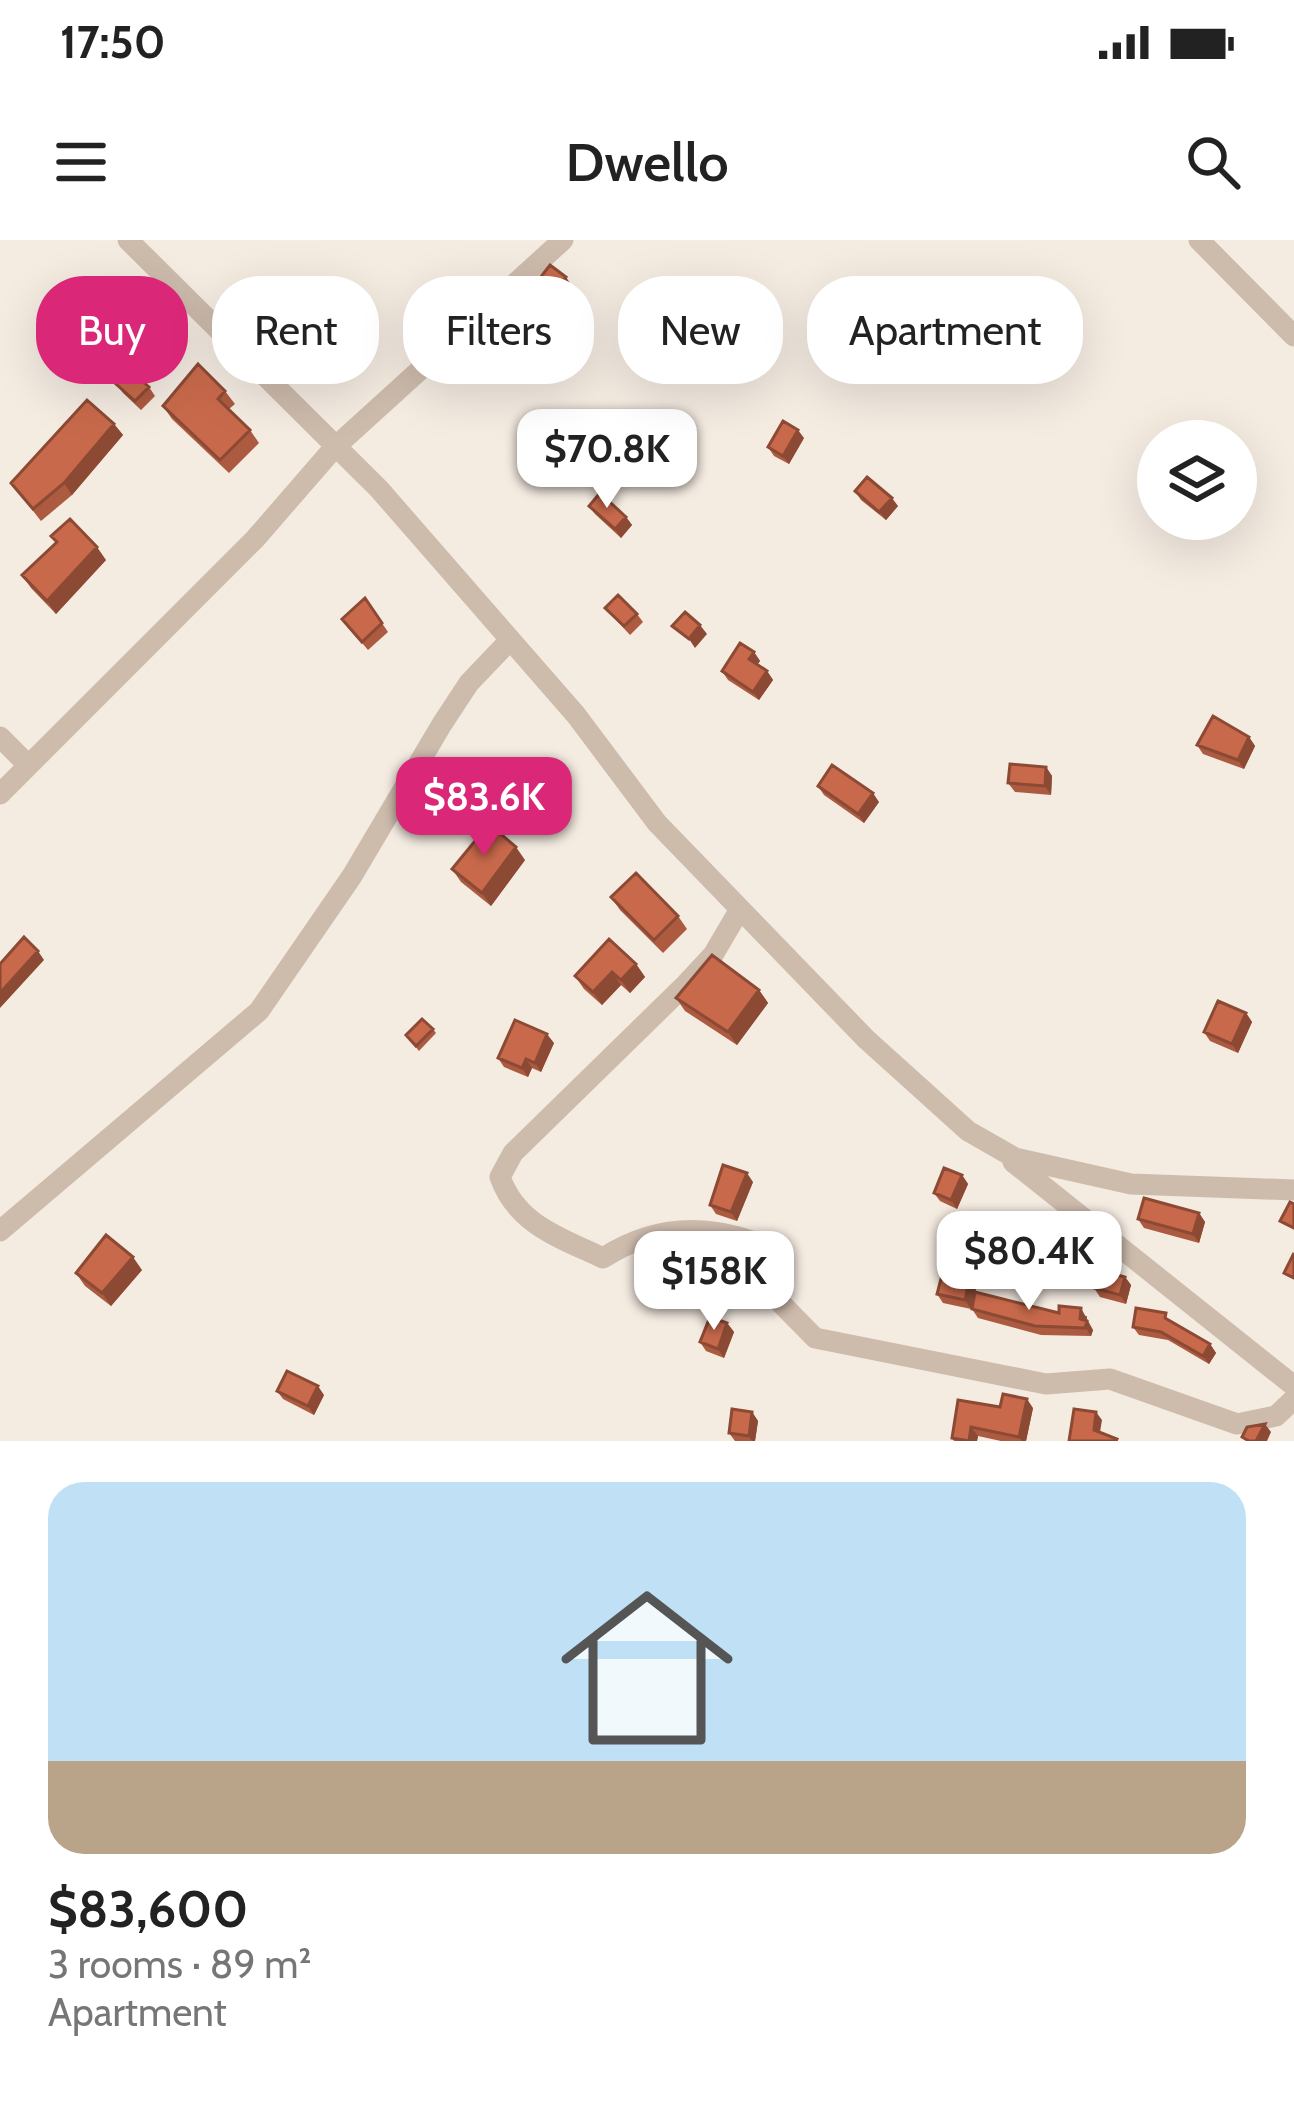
<!DOCTYPE html>
<html lang="en">
<head>
<meta charset="utf-8">
<style>
	body { margin:0; font-family:Cabin,sans-serif; background:#f2f2f2; color:#222; height:100vh; display:flex; flex-direction:column; font-size:45px; white-space:nowrap }
	* { box-sizing:border-box; margin:0 }
	p { font-size:39px; color:#767676 }
	.icon { flex:none; width:66px; height:66px; fill:none; stroke:currentColor; stroke-width:2; stroke-linecap:round; stroke-linejoin:round }
	.map { position:relative; height:1201px; overflow:hidden }
	.sheet { display:flex; flex-direction:column; background:#fff; flex:1 }
	.sheet>* { flex:none }
	.guide { position:absolute; left:36px; top:36px; width:1224px; height:108px; display:flex; gap:24px }
	.buttons { position:absolute; left:1137px; top:180px; display:grid; gap:24px }
	.buttons a { display:grid; place-items:center; width:120px; height:120px; border-radius:50%; background:#fff; box-shadow:0 12px 48px #0002; font-size:60px }
	.price { position:absolute; translate:-50% -102px; padding:0 27px; border-radius:24px; background:#fff; color:#222; font-size:39px; line-height:78px; filter:drop-shadow(0 3px 6px #0008) }
	.price::after { content:''; position:absolute; left:50%; top:72px; width:36px; height:27px; margin-left:-18px; background:inherit; clip-path:polygon(0 0,100% 0,50% 100%) }
	.price.selected { background:#db2777; color:#fff }
	ul { padding:0; list-style:none }
	li { display:grid; align-content:center; gap:24px; height:636px; padding:0 48px }
	li span { display:grid; place-items:center; height:372px; border-radius:36px; color:#555 }
	li>.icon { margin-inline-start:auto }
	span .icon { width:216px; height:216px; fill:#fffc; stroke-width:1 }
	li b { font-size:51px }
	.chip { padding:0 42px; border-radius:48px; background:#fff; box-shadow:0 12px 48px #0002; font-size:42px; line-height:108px }
	.chip.selected { background:#db2777; color:#fff }
	.status { display:flex; justify-content:space-between; align-items:center; height:84px; padding:0 60px; background:#fff; direction:ltr }
	.status svg { height:33px; fill:currentColor }
	header { display:flex; justify-content:space-between; align-items:center; height:156px; padding:0 48px; background:#fff; font-size:54px; font-weight:600 }
	.map>svg:first-child { display:block }
	.lines { fill:none; stroke-linecap:round; stroke-linejoin:round }
	.minor { stroke:#cdbbac; stroke-width:21 }
	.wall { fill:#ac5a40 }
	.shaded-wall { fill:#8c4a34 }
	.building { fill:#c8694b; stroke:#8c4a34; stroke-width:3 }
</style>
</head>
<body>
<div class="status"><b>17:50</b><svg viewBox="0 0 49 12"><path d="M0 12V9h3v3zM5 12V6h3v6zM10 12V3h3v9zM15 12V0h3v12zM26 1h20v11H26zM47 4h2v5h-2z"/></svg></div>
<header><svg class="icon" aria-label="menu" viewBox="0 0 24 24"><path d="M4 6h16M4 12h16M4 18h16"/></svg>Dwello<svg class="icon" aria-label="search" viewBox="0 0 24 24"><circle cx="10" cy="10" r="6"/><path d="M15 15l6 6"/></svg></header>
<div class="map">
<svg width="1294" height="1201" viewBox="0 0 1294 1201">
	<rect width="100%" height="100%" fill="#f4ebe1"/>
	<g class="lines">
		<path class="minor" d="M 128,0 L 379,249 L 576,475 L 657,583 L 866,799 L 968,891 L 1015,918 L 1131,944 L 1294,950
			M 1199,0 L 1294,96
			M 0,497 L 28,525
			M 0,554 L 255,299 L 334,208 L 563,0
			M 740,669 L 713,715 L 686,744 L 513,913 L 500,937 C 517,985 561,998 603,1018 C 651,987 701,983 754,1002 L 767,1049 L 815,1098 L 1046,1144 L 1110,1139 L 1237,1184 L 1276,1176 L 1294,1159
			M 1013,922 L 1294,1146
			M 0,991 L 259,771 L 352,636 L 442,484 L 469,443 L 510,400"/>
	</g>
	<path class="wall" d="M 116,144 L 149,147 L 155,156 L 141,170 L 123,153 Z
		M 225,151 L 235,164 L 229,169 L 250,190 L 259,203 L 229,233 L 172,179 L 163,166 Z
		M 114,184 L 123,195 L 72,255 L 41,281 L 11,243 Z
		M 804,198 L 789,224 L 774,216 L 768,207 Z
		M 855,251 L 898,266 L 886,280 L 861,260 Z
		M 589,266 L 626,277 L 632,285 L 621,298 L 595,274 Z
		M 51,296 L 106,320 L 56,374 L 31,348 L 22,335 L 56,303 Z
		M 365,358 L 388,392 L 368,410 L 342,379 Z
		M 605,368 L 637,374 L 643,382 L 630,395 Z
		M 754,412 L 760,421 L 757,424 L 767,431 L 773,440 L 759,460 L 728,440 L 722,431 Z
		M 1249,497 L 1255,506 L 1244,529 L 1203,514 L 1197,505 Z
		M 1046,527 L 1052,536 L 1051,555 L 1015,552 L 1008,543 Z
		M 818,546 L 879,562 L 864,583 L 824,555 Z
		M 525,620 L 491,666 L 461,642 L 452,629 Z
		M 611,657 L 678,676 L 687,689 L 663,713 L 620,670 Z
		M 636,724 L 645,737 L 630,753 L 621,745 L 602,765 L 584,749 L 575,736 Z
		M 759,750 L 768,763 L 737,805 L 685,771 L 676,758 Z
		M 1246,773 L 1252,782 L 1238,813 L 1210,801 L 1204,792 Z
		M 433,789 L 436,793 L 419,811 L 406,795 Z
		M 554,803 L 541,832 L 532,828 L 528,837 L 504,827 L 498,818 Z
		M 962,935 L 968,944 L 957,969 L 940,961 L 934,953 Z
		M 753,942 L 737,981 L 716,974 L 710,965 Z
		M 1199,973 L 1205,982 L 1199,1003 L 1144,988 L 1138,979 Z
		M 1064,1008 L 1055,1043 L 1002,1029 L 996,1020 Z
		M 142,1030 L 111,1066 L 85,1046 L 76,1033 Z
		M 1125,1037 L 1131,1045 L 1126,1064 L 1100,1057 L 1094,1048 Z
		M 969,1041 L 976,1050 L 971,1069 L 943,1063 L 937,1054 Z
		M 972,1069 L 1059,1073 L 1087,1076 L 1087,1082 L 1093,1090 L 1091,1096 L 1041,1095 L 978,1078 Z
		M 1172,1082 L 1210,1104 L 1216,1113 L 1209,1124 L 1168,1100 L 1139,1095 L 1133,1087 Z
		M 727,1083 L 734,1092 L 724,1118 L 706,1111 L 700,1102 Z
		M 277,1151 L 324,1155 L 314,1175 L 283,1159 Z
		M 1000,1167 L 1033,1168 L 1026,1201 L 1001,1201 L 978,1196 L 977,1201 L 954,1201 L 952,1198 Z
		M 752,1172 L 758,1181 L 755,1201 L 735,1201 L 729,1193 Z"/>
	<path class="shaded-wall" d="M 566,37 L 572,46 L 555,68 L 549,59 Z
		M 114,184 L 123,195 L 72,255 L 64,243 Z
		M 798,190 L 804,198 L 789,224 L 783,216 Z
		M 892,258 L 898,266 L 886,280 L 879,272 Z
		M 626,277 L 632,285 L 621,298 L 615,289 Z
		M 97,307 L 106,320 L 56,374 L 47,361 Z
		M 700,385 L 707,394 L 695,408 L 689,399 Z
		M 754,412 L 760,421 L 755,428 L 749,419 Z
		M 767,431 L 773,440 L 759,460 L 753,452 Z
		M 1249,497 L 1255,506 L 1244,529 L 1238,520 Z
		M 1046,527 L 1052,536 L 1051,555 L 1045,546 Z
		M 873,553 L 879,562 L 864,583 L 858,574 Z
		M 516,607 L 525,620 L 491,666 L 482,653 Z
		M 38,711 L 44,720 L 0,768 L 0,753 Z
		M 636,724 L 645,737 L 630,753 L 621,740 Z
		M 612,732 L 621,745 L 602,765 L 593,752 Z
		M 759,750 L 768,763 L 737,805 L 728,792 Z
		M 1246,773 L 1252,782 L 1238,813 L 1232,804 Z
		M 547,794 L 554,803 L 541,832 L 535,823 Z
		M 526,819 L 532,828 L 528,837 L 522,828 Z
		M 747,933 L 753,942 L 737,981 L 731,972 Z
		M 962,935 L 968,944 L 957,969 L 951,960 Z
		M 1199,973 L 1205,982 L 1199,1003 L 1193,994 Z
		M 1058,1000 L 1064,1008 L 1055,1043 L 1049,1034 Z
		M 133,1017 L 142,1030 L 111,1066 L 102,1053 Z
		M 1125,1037 L 1131,1045 L 1126,1064 L 1120,1055 Z
		M 969,1041 L 976,1050 L 971,1069 L 965,1060 Z
		M 1081,1068 L 1093,1090 L 1091,1096 L 1080,1079 Z
		M 727,1083 L 734,1092 L 724,1118 L 718,1109 Z
		M 1210,1104 L 1216,1113 L 1209,1124 L 1203,1116 Z
		M 318,1146 L 324,1155 L 314,1175 L 308,1166 Z
		M 1027,1159 L 1033,1168 L 1026,1201 L 1022,1201 L 1019,1197 Z
		M 752,1172 L 758,1181 L 755,1201 L 752,1201 L 749,1196 Z
		M 1096,1172 L 1102,1180 L 1099,1198 L 1094,1190 Z
		M 1265,1184 L 1271,1192 L 1267,1201 L 1256,1201 Z
		M 971,1187 L 978,1196 L 977,1201 L 969,1201 Z"/>
	<path class="building" d="M 550,25 L 566,37 L 549,59 L 533,47 Z
		M 198,124 L 225,151 L 218,159 L 250,190 L 220,220 L 163,166 Z
		M 130,130 L 149,147 L 135,161 L 116,144 Z
		M 87,160 L 114,184 L 64,243 L 33,269 L 11,243 Z
		M 783,181 L 798,190 L 783,216 L 768,207 Z
		M 867,237 L 892,258 L 879,272 L 855,251 Z
		M 600,253 L 626,277 L 615,289 L 589,266 Z
		M 70,279 L 97,307 L 47,361 L 22,335 L 57,302 L 51,296 Z
		M 618,355 L 637,374 L 624,386 L 605,368 Z
		M 365,358 L 382,383 L 362,402 L 342,379 Z
		M 685,372 L 700,385 L 689,399 L 672,386 Z
		M 740,403 L 754,412 L 749,419 L 767,431 L 753,452 L 722,431 Z
		M 1213,476 L 1249,497 L 1238,520 L 1197,505 Z
		M 1010,524 L 1046,527 L 1045,546 L 1008,543 Z
		M 832,525 L 873,553 L 858,574 L 818,546 Z
		M 489,584 L 516,607 L 482,653 L 452,629 Z
		M 636,633 L 678,676 L 654,700 L 611,657 Z
		M 24,697 L 38,711 L 0,753 L 0,724 Z
		M 609,699 L 636,724 L 621,740 L 612,732 L 593,752 L 575,736 Z
		M 712,715 L 759,750 L 728,792 L 676,758 Z
		M 1218,761 L 1246,773 L 1232,804 L 1204,792 Z
		M 422,779 L 433,789 L 416,806 L 406,795 Z
		M 515,780 L 547,794 L 535,823 L 526,819 L 522,828 L 498,818 Z
		M 723,925 L 747,933 L 731,972 L 710,965 Z
		M 944,928 L 962,935 L 951,960 L 934,953 Z
		M 1144,958 L 1199,973 L 1193,994 L 1138,979 Z
		M 1290,962 L 1294,964 L 1294,988 L 1280,981 Z
		M 1003,987 L 1058,1000 L 1049,1034 L 996,1020 Z
		M 106,995 L 133,1017 L 102,1053 L 76,1033 Z
		M 1294,1013 L 1294,1038 L 1284,1033 Z
		M 1099,1030 L 1125,1037 L 1120,1055 L 1094,1048 Z
		M 942,1035 L 969,1041 L 965,1060 L 937,1054 Z
		M 975,1052 L 1059,1073 L 1059,1066 L 1081,1068 L 1080,1079 L 1087,1081 L 1085,1088 L 1035,1086 L 972,1069 Z
		M 1136,1068 L 1166,1073 L 1165,1078 L 1210,1104 L 1203,1116 L 1161,1092 L 1133,1087 Z
		M 710,1077 L 727,1083 L 718,1109 L 700,1102 Z
		M 287,1131 L 318,1146 L 308,1166 L 277,1151 Z
		M 1003,1154 L 1027,1159 L 1019,1197 L 971,1187 L 969,1201 L 952,1198 L 958,1160 L 1000,1167 Z
		M 732,1169 L 752,1172 L 749,1196 L 729,1193 Z
		M 1074,1169 L 1096,1172 L 1094,1190 L 1117,1199 L 1116,1201 L 1069,1201 Z
		M 1265,1184 L 1256,1201 L 1249,1201 L 1242,1197 L 1247,1187 Z"/>
</svg>
<div class="buttons">
<a><svg class="icon" aria-label="layers" viewBox="0 0 24 24"><path d="M12 4l9 5-9 5-9-5zM3 14l9 5 9-5"/></svg></a>
</div>
<b class="price" style="left:607px;top:271px">$70.8K</b>
<b class="price selected" style="left:484px;top:619px">$83.6K</b>
<b class="price" style="left:1029px;top:1073px">$80.4K</b>
<b class="price" style="left:714px;top:1093px">$158K</b>
<div class="guide">
<a class="chip selected">Buy</a>
<a class="chip">Rent</a>
<a class="chip">Filters</a>
<a class="chip">New</a>
<a class="chip">Apartment</a>
</div>
</div>
<section class="sheet">
<ul>
<li><span style="background:linear-gradient(#bfe0f5 75%,#b9a48a 0)"><svg class="icon" aria-label="home" viewBox="0 0 24 24"><path d="M3 11l9-7 9 7M6 9v11h12V9"/></svg></span><div><b>$83,600</b><p>3 rooms · 89 m²</p><p>Apartment</p></div></li>
</ul>
</section>
</body>
</html>
